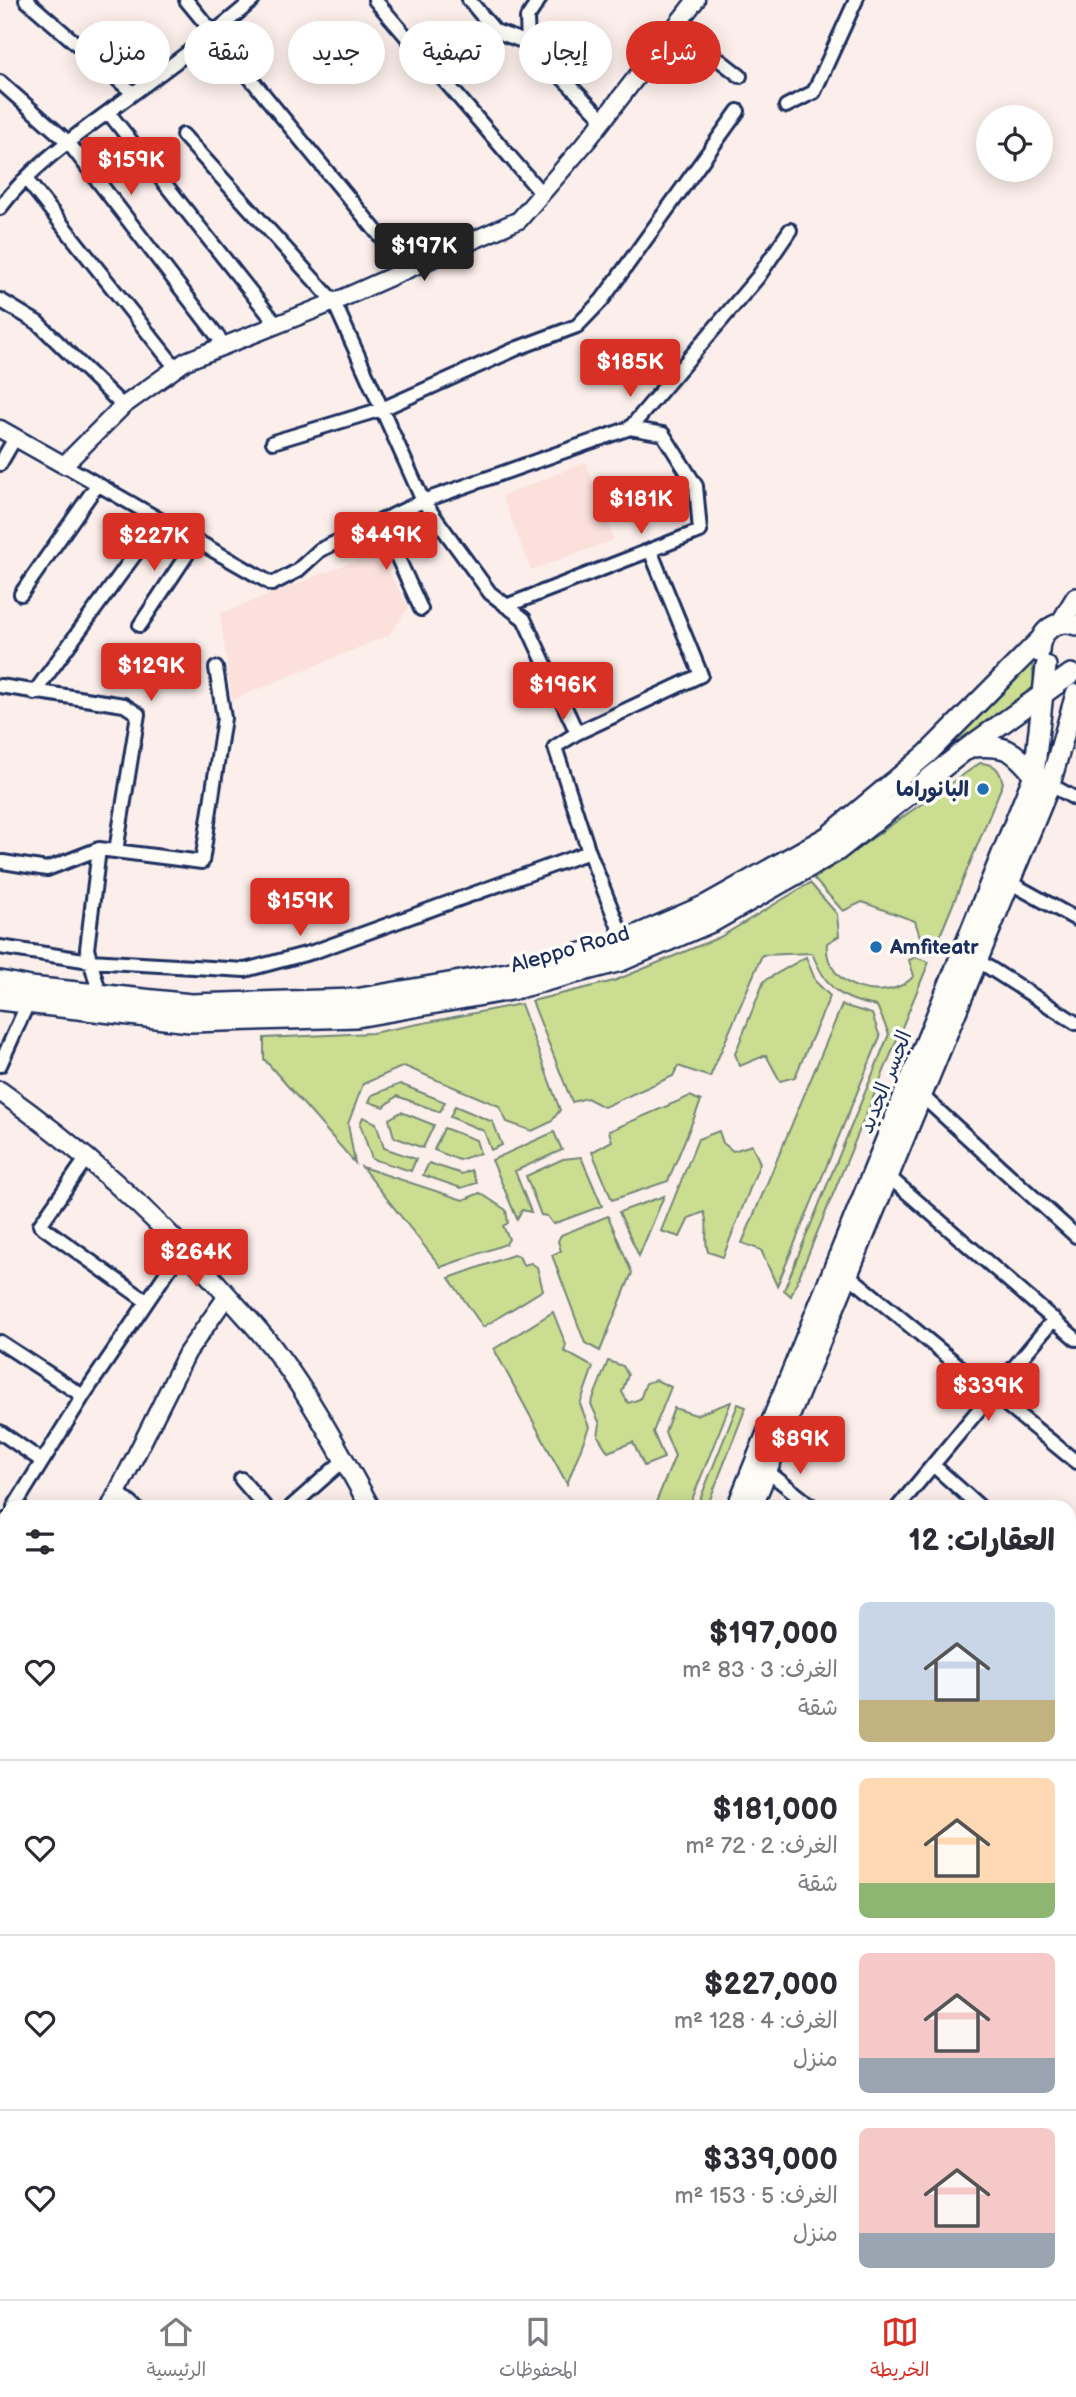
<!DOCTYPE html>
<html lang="ar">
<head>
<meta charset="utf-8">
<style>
	body { margin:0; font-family:"Balsamiq Sans","Playpen Sans Arabic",sans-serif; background:#f7f7f7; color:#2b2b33; direction:rtl; height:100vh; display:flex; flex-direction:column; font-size:26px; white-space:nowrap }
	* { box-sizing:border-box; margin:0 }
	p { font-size:23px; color:#7c7c81 }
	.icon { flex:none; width:38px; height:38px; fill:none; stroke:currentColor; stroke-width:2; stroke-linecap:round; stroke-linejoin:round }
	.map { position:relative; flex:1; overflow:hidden; direction:ltr }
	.details { position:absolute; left:0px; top:1500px; width:1076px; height:800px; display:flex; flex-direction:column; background:#fff; border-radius:21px 21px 0 0; box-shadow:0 4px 18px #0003; direction:rtl }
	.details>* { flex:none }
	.guide { position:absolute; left:21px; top:21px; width:700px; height:63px; direction:rtl; display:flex; gap:14px }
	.controls { position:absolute; left:976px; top:105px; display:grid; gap:14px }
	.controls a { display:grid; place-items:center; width:77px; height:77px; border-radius:50%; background:#fff; box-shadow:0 4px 18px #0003; font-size:35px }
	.price { position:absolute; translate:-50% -60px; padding:0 16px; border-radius:7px; background:#d93025; color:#fff; font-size:23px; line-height:46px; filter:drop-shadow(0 2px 4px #0008) }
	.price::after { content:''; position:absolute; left:50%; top:42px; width:21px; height:16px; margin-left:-10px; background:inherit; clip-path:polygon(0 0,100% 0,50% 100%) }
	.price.on { background:#222; color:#fff }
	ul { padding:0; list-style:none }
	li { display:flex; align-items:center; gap:21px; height:175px; padding:0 21px }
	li+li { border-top:2px solid #e1e1e2 }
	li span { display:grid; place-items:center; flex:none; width:196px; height:140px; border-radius:10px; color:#555 }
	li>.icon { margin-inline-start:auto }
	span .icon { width:84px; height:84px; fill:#fffc; stroke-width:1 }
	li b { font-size:30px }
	h2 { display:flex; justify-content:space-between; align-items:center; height:84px; padding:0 21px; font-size:30px }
	.tag { padding:0 24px; border-radius:32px; background:#fff; box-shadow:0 4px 18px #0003; font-size:24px; line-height:63px }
	.tag.on { background:#d93025; color:#fff }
	.dock { display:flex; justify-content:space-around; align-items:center; height:98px; border-top:2px solid #e1e1e2; background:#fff; font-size:19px; color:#7c7c81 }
	.dock a { display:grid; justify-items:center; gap:4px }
	.dock .on { color:#d93025 }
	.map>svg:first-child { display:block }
	.built { fill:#fbe0dc }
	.green { fill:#cbdd91; stroke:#738678; stroke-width:2 }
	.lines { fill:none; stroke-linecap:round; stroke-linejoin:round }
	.minor-casing { stroke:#1b2f5e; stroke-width:18 }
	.tertiary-casing { stroke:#1b2f5e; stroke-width:21 }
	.secondary-casing { stroke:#1b2f5e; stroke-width:23 }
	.primary-casing { stroke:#1b2f5e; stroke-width:24 }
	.minor { stroke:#fdfcf7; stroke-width:12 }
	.tertiary { stroke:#fdfcf7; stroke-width:16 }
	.secondary { stroke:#fdfcf7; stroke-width:18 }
	.primary { stroke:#fdfcf7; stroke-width:19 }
	.poi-dot { fill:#1f6fb2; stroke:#fdfcf7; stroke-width:2.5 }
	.labels { text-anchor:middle; stroke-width:7; stroke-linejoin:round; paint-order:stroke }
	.poi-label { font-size:21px; font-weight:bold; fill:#1b2f5e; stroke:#fdfcf7; text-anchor:end }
	.street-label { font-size:21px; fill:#1b2f5e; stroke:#fdfcf7 }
</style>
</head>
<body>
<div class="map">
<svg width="1076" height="2299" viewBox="0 0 1076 2299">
	<rect width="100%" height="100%" fill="#fcefeb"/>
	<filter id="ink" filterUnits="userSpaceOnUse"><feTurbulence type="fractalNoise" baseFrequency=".0143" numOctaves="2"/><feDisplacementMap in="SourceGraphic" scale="14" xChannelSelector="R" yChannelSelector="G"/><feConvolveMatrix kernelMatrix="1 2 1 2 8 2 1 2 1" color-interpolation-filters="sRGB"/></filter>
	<g filter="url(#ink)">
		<path class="built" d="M 586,462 L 614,540 L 531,570 L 502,496 Z
			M 377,552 L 409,607 L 389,635 L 232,700 L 220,614 Z
			M 1069,1640 L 1076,1645 L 1076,1699 L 1069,1711 Z"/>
		<path class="green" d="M 1032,660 L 1035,693 C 946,760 859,835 761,889 C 589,984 380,1028 185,1016 C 123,1013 61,1004 0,994 L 0,991 C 181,1022 349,1019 527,975 C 573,964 620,953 664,935 C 732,906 797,866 856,823 C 921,777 976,716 1032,660 Z
			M 980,763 C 995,764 999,768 1003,783 L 932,955 L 925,953 L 915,921 L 862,902 L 843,911 L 814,879 Z
			M 810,883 L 837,914 L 839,936 L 827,943 C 823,988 886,1006 914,976 L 909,960 L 915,957 L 929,962 L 791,1296 L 784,1290 L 889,1034 L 877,1006 C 840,1000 826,988 812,953 L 762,955 L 710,1077 L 678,1066 L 673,1076 L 604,1107 L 587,1098 L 572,1102 L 532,1001 L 614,981 L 720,937 Z
			M 806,957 L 816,982 L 830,996 L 795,1077 L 780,1081 L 766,1055 L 740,1066 L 735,1054 L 764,981 Z
			M 521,1004 L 560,1110 L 551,1122 L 532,1131 L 507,1122 L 499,1106 L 404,1066 L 363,1084 L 348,1124 L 355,1163 L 264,1059 L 264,1038 L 372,1033 Z
			M 842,1005 L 872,1014 L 880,1037 L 777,1286 L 761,1250 L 742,1243 Z
			M 400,1084 L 445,1102 L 440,1112 L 397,1096 L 384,1107 L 369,1102 L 372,1095 Z
			M 690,1096 L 701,1101 L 668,1181 L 612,1200 L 592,1152 L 612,1141 L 609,1131 Z
			M 455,1106 L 493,1122 L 502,1145 L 491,1150 L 484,1131 L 450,1117 Z
			M 401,1112 L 434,1125 L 423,1148 L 394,1137 L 389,1119 Z
			M 363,1117 L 376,1123 L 384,1148 L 416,1159 L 411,1171 L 372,1159 L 360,1124 Z
			M 444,1128 L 476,1140 L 480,1153 L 459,1160 L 434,1150 Z
			M 719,1131 L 723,1143 L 733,1151 L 752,1145 L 760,1163 L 723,1257 L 708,1252 C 703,1237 710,1227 704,1212 L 689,1218 L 680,1237 L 661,1231 L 698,1139 Z
			M 554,1132 L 562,1150 L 515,1171 L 531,1212 L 522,1210 L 517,1219 L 492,1160 Z
			M 581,1157 L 602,1206 L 553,1224 L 547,1216 L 541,1215 L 526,1176 L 563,1159 Z
			M 429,1163 L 462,1174 L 471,1170 L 477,1183 L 461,1188 L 423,1175 Z
			M 362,1167 L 463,1200 L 480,1193 L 506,1210 L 508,1223 L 503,1226 L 509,1239 L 506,1244 L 441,1267 Z
			M 664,1196 L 639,1256 L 619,1212 Z
			M 608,1216 L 632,1273 L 600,1351 L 585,1343 L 552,1255 L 561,1251 L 558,1241 L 561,1235 Z
			M 513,1255 L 519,1256 L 523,1265 L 531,1263 L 537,1267 L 543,1290 L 483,1327 L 449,1278 Z
			M 553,1312 L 566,1345 L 564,1351 L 593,1367 L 580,1404 L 589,1427 L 567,1484 L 494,1349 Z
			M 608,1361 L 623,1366 L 628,1375 L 622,1392 L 628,1403 L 640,1399 L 646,1383 L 656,1380 L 671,1387 L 653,1432 L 664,1458 L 644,1466 L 633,1442 L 608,1452 L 598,1436 L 600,1424 L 591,1404 Z
			M 731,1402 L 689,1507 L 654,1507 L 675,1456 L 665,1432 L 674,1408 L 696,1415 Z
			M 738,1404 L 746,1407 L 707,1507 L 697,1507 Z"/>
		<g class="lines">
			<g class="minor-casing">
				<path id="minor" d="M 26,0 L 133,93
					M 186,0 L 408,270
					M 375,0 L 542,194
					M 469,0 L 495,31 L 528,43 L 604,120
					M 676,26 L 740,76
					M 528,43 L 527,18 L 539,0
					M 0,82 L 68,142 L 225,346
					M 786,106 L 814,92 L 856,0
					M 108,112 L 277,325
					M 26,179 L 176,368
					M 0,208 C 29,169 70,140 108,112 C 158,75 207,40 253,0
					M 0,300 L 38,323 L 123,406
					M 273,442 L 382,409 L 518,348 L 577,326 L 602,300 L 738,111
					M 0,464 L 15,438
					M 64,465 L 272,584 L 297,571 L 320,550 L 423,501 L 334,302 L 183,135
					M 381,521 L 421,609
					M 21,594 L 97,485
					M 506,606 L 700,531 L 696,486 L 663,434 L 630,428
					M 140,625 L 196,541
					M 0,686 L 124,705 L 138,714 L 116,851
					M 34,693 L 160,520
					M 577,733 L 524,619 L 490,593 L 423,501 L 630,428 L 758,277 L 790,230
					M 1044,781 L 1076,799
					M 3,862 L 47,869 L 99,849
					M 1009,882 L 1076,919
					M 624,941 L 589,852 L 555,747 L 577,733 L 701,675 L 650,550
					M 0,947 L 90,961 L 245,970 L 313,952 L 589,852
					M 977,960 L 1076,1023
					M 100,995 L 87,949 L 99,849 L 202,862 L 224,718 L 216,668
					M 0,1065 L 27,1005
					M 921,1095 L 1076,1236
					M 88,1156 L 40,1225 L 146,1301
					M 888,1176 L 1076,1339
					M 847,1274 L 1076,1462
					M 0,1342 L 83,1396
					M 0,1432 L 42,1461
					M 933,1465 L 980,1507
					M 767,1471 L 813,1507
					M 241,1479 L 265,1507
					M 119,1493 L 135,1507
					M 14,1507 L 83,1396 L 184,1247
					M 291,1507 L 344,1460
					M 898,1507 L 1054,1319
					M 0,1530 L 7,1519
					M 0,1601 L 7,1605
					M 1069,1731 L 1076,1719
					M 0,1807 L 7,1812
					M 1069,1871 L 1076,1877
					M 0,1937 L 7,1945
					M 0,2147 L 7,2140
					M 0,2175 L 7,2183
					M 0,2281 L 7,2290
					M 98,2292 L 103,2299
					M 307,2292 L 313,2299
					M 173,2299 L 177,2292
					M 729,2299 L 733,2292"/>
			</g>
			<g class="tertiary-casing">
				<path id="tertiary" d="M 0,429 L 64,465 L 123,406 L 186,361 L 334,302 L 519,220 L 587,141 L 696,0
					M 110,1507 L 187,1353 L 227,1296
					M 0,1750 L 7,1706"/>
			</g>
			<g class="secondary-casing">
				<path id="secondary" d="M 0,1091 C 83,1150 148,1209 217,1284 C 237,1307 259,1329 276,1352 C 313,1401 341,1454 370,1507"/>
			</g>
			<g class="primary-casing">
				<path id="primary" d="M 1061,623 L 1076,598
					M 1039,652 C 1039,631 1056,618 1076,625
					M 971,747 C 1006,745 1012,748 1034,775
					M 0,981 L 30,987 L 191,1004 L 355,999 L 507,973 L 616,944 L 706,905 L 827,837 L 927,754 L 1040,640
					M 0,1000 L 190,1022 L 357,1017 L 511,990 L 621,961 L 714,921 L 837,851 L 969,747 L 1071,674
					M 737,1507 L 1034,775 L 1046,666
					M 752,1507 L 1050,784 L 1076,694
					M 413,2299 L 416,2292"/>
			</g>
			<use href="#minor" class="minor"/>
			<use href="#tertiary" class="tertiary"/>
			<use href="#secondary" class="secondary"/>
			<use href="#primary" class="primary"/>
		</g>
	</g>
	<g class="poi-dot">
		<circle cx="983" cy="789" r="7"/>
		<circle cx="876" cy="947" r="7"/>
	</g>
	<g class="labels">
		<g class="poi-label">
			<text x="969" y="796">البانوراما</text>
			<text x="890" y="954" text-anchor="start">Amfiteatr</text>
		</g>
		<g class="street-label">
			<text transform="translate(570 949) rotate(-16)" y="7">Aleppo Road</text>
			<text transform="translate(885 1082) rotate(-68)" y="7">الجسر الجديد</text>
		</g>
	</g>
</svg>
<div class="controls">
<a><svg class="icon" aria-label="locate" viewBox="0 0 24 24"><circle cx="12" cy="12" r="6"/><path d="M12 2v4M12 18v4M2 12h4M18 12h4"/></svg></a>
</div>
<b class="price" style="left:131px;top:197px">$159K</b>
<b class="price on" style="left:424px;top:283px">$197K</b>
<b class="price" style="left:630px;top:399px">$185K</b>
<b class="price" style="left:641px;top:536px">$181K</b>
<b class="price" style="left:386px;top:572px">$449K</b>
<b class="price" style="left:154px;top:573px">$227K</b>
<b class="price" style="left:151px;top:703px">$129K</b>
<b class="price" style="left:563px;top:722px">$196K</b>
<b class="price" style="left:300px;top:938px">$159K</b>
<b class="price" style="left:196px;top:1289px">$264K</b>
<b class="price" style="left:988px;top:1423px">$339K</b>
<b class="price" style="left:800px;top:1476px">$89K</b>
<div class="guide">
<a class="tag on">شراء</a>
<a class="tag">إيجار</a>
<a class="tag">تصفية</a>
<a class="tag">جديد</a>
<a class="tag">شقة</a>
<a class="tag">منزل</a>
</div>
<section class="details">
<h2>العقارات: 12<svg class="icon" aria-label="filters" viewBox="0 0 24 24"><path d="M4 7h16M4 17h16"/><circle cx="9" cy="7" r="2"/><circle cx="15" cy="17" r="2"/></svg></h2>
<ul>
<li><span style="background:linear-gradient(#c9d6e8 70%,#c2b280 0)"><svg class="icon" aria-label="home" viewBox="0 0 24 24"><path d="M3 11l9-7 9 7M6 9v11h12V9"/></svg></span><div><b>$197,000</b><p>الغرف: 3 · 83 m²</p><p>شقة</p></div><svg class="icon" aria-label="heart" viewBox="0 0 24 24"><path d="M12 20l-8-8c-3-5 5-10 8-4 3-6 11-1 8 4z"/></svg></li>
<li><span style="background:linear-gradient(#ffd9b3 75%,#8fb573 0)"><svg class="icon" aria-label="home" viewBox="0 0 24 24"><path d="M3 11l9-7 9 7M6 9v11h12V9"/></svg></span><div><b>$181,000</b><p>الغرف: 2 · 72 m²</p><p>شقة</p></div><svg class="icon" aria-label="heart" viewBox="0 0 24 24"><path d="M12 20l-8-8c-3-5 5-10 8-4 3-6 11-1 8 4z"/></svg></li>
<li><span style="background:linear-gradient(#f6c9c9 75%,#9aa5b1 0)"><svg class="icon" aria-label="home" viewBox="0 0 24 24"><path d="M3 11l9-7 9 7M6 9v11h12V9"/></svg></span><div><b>$227,000</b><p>الغرف: 4 · 128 m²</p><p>منزل</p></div><svg class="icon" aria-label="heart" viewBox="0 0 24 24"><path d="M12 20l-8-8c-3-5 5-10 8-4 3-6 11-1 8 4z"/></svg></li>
<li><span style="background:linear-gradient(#f6c9c9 75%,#9aa5b1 0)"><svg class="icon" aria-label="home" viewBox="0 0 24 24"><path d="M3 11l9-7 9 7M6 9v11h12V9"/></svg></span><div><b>$339,000</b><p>الغرف: 5 · 153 m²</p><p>منزل</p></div><svg class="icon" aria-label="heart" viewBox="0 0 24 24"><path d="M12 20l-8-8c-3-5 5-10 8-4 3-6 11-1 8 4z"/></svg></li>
</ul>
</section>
</div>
<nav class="dock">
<a class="on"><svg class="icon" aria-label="map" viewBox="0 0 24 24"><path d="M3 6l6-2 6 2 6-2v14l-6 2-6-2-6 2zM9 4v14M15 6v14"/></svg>الخريطة</a>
<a><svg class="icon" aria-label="saved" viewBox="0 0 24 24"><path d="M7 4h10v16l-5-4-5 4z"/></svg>المحفوظات</a>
<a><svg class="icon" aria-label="home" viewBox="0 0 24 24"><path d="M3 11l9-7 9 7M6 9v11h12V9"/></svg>الرئيسية</a>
</nav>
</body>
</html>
